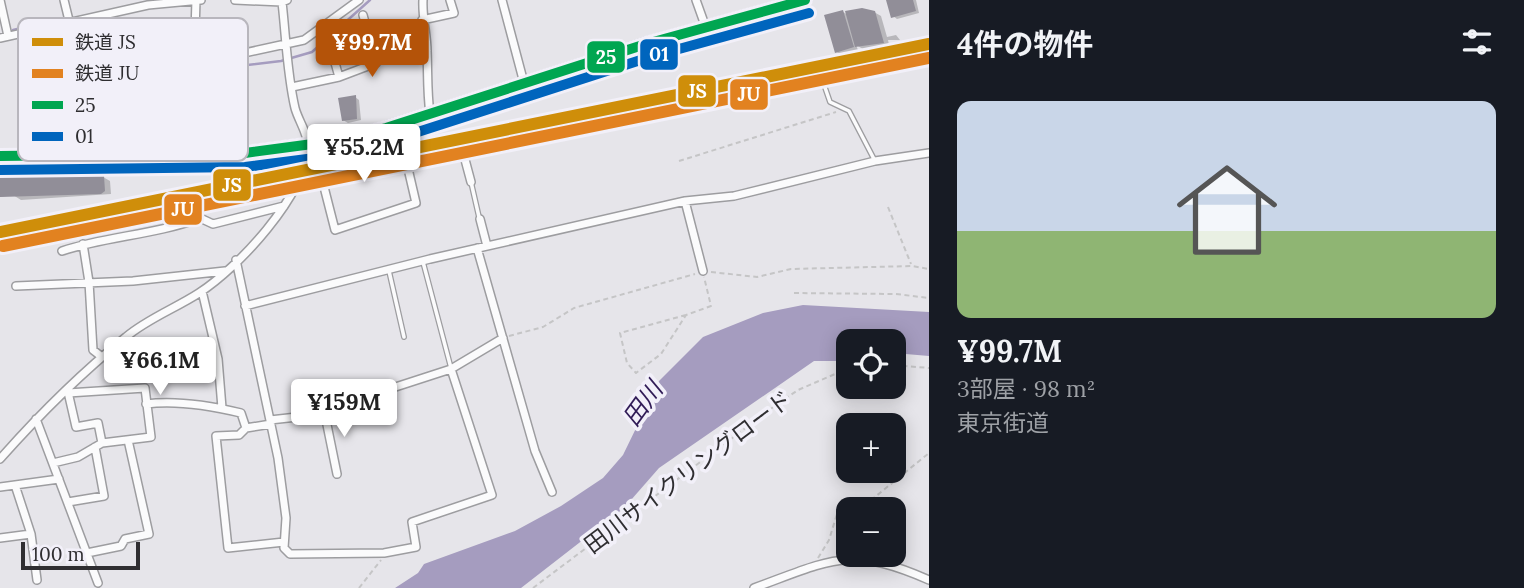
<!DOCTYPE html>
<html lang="ja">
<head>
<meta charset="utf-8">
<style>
	body { margin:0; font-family:Lora,"Noto Sans JP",serif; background:#242831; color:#f1f3f6; height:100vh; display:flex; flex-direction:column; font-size:26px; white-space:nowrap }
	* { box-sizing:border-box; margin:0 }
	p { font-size:23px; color:#9ea1a6 }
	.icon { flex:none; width:38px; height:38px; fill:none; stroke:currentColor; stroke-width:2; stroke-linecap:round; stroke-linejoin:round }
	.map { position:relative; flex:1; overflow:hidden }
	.sheet { display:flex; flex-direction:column; background:#171b24; width:595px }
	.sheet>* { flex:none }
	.buttons { position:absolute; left:836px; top:329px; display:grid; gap:14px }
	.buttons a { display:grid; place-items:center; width:70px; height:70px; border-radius:14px; background:#171b24; box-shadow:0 4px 18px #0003; font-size:35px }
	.scale { position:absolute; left:21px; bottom:18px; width:119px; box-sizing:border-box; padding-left:7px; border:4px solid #2f2e31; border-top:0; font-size:19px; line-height:24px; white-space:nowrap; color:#2f2e31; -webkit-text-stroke:5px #f2f0f9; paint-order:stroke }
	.price { position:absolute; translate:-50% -60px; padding:0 16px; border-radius:7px; background:#fff; color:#222; font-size:23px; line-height:46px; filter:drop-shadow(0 2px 4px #0008) }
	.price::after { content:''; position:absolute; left:50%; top:42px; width:21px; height:16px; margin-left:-10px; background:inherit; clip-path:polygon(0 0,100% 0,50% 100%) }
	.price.current { background:#b45309; color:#fff }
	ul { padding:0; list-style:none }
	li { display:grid; align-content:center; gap:14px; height:371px; padding:0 28px }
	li+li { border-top:2px solid #363941 }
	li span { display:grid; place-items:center; height:217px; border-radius:14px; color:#555 }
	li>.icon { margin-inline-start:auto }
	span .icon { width:126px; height:126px; fill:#fffc; stroke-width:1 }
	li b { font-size:30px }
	h2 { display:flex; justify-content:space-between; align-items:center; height:84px; padding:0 28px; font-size:30px }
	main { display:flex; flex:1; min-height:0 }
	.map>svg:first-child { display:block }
	.water { fill:#a59cbf }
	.shadow { fill:#0003 }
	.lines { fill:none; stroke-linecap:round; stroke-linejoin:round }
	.stream { stroke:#a59cbf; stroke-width:2.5 }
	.building { fill:#918e98 }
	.service-casing { stroke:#9d9da0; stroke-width:6 }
	.minor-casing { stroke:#9d9da0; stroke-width:10 }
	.trunk-casing { stroke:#9d9da0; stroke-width:15 }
	.path { stroke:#c5c5c6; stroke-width:2; stroke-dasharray:5 3.5; stroke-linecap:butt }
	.service { stroke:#fbfbfc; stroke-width:3.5 }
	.minor { stroke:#fbfbfc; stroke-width:7 }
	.trunk { stroke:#fbfbfc; stroke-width:12 }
	.bus-1-casing { stroke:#f2f0f9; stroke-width:16 }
	.bus-2-casing { stroke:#f2f0f9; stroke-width:16 }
	.bus-1 { stroke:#00a651; stroke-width:10 }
	.bus-2 { stroke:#0065bd; stroke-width:10 }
	.rail-1-casing { stroke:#f2f0f9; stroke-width:18 }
	.rail-2-casing { stroke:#f2f0f9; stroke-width:18 }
	.rail-1 { stroke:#cf8e0a; stroke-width:12 }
	.rail-2 { stroke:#e28220; stroke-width:12 }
	.labels { text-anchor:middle; stroke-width:7; stroke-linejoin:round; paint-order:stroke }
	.street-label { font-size:23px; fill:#2f2e31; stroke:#f2f0f9 }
	.water-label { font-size:24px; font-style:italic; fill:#301b56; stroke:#f2f0f9 }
	.key { fill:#f2f0f9; stroke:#b8b6bd; stroke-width:2 }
	.key-label { font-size:19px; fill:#2f2e31 }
	.line-badge { stroke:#f2f0f9; stroke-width:2.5 }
	.badge-label { font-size:19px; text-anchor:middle; font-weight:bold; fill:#fff }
</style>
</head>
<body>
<main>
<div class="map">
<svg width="929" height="588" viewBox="0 0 929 588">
	<rect width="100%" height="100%" fill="#e6e5ea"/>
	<path class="water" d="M 803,305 L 929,312 L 929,356 L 894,353 L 894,341 L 849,341 L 849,361 L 814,361 L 659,468 L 624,508 L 521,588 L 395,588 L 418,573 L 424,564 L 515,531 L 561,506 L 603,478 L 623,455 L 659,381 L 703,337 L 763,313 Z"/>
	<path class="shadow" d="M 888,0 L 916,0 L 919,13 L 897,19 L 893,16 Z
		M 843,12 L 848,15 L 874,12 L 881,16 L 887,37 L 896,35 L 900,40 L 888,40 L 889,45 L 863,49 L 856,45 L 858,50 L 841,54 L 836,52 Z
		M 355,97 L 359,100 L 361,120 L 348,123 L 343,120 Z
		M 0,168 L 56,178 L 103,177 L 110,181 L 111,194 L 21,200 L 13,195 L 0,197 Z"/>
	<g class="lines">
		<path class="stream" d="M 13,30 L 59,19
			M 77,31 L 87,57 L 185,59
			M 204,70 L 281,61 L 312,52 L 370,0"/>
	</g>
	<path class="building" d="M 886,0 L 913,0 L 916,11 L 891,18 Z
		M 862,8 L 875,11 L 884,43 L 855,47 L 845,11 Z
		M 843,10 L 854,47 L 835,53 L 824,15 Z
		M 356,95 L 357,119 L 342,121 L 338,98 Z
		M 56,165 L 56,176 L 104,176 L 105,191 L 101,194 L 0,197 L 0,166 Z"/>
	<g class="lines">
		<g class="service-casing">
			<path id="service" d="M 821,76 L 830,102 L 849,111 L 875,161
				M 471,182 L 479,217
				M 423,262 L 451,368
				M 389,271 L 404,337"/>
		</g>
		<g class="minor-casing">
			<path id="minor" d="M 0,0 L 8,36
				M 64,0 L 84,82
				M 196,0 L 194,64 L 304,40 L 359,0
				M 235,0 L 282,2
				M 423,0 C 422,18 427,34 427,51 C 428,73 427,92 430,114
				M 502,0 L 524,83
				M 696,0 L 706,28
				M 422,20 L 454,13 L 450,0
				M 0,38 L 148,5 L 201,0
				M 330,45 L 339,77
				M 79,61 L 194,64
				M 292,87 L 339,77 L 376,63 L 363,15
				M 471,182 L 463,152 L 468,146 L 929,54
				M 299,184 L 406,160 L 416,203 L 335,230 L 322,179
				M 685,201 L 703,271
				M 480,219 L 487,246
				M 83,244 L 89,282 L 93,350 L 102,357
				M 477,248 L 535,451 L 552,492
				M 62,251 C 107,236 155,235 200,218 L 213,224 L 284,206
				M 236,260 L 278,458 L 286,518 L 284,548 L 290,554 L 384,553 L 416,547 L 412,522 L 492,495 L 451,369 L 503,338
				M 16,286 L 133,281 L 225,271
				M 202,291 L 218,359 L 222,408
				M 245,306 L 430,259 L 685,201 L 734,196 L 875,161 L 929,153
				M 68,393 L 145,388 L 151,437 L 102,443
				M 146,404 C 176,400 212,406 241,413 L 246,428
				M 324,410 L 337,474
				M 36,419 L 98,583
				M 270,420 L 306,416 L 451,369
				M 271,424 L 246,428 L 239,435 L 216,436 L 228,548 L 284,542
				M 0,459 C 39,415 80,374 126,337 C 147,319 176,308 199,293 C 239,267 304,197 308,148 C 309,135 298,120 295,108 C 287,74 286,37 282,2 L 287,0
				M 53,463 L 78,457 L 102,443 L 98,423 L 76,427 L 68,392
				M 15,485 L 31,534 L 37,580
				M 0,487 L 59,479
				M 68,502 L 104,496 L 95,447
				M 0,538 L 31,534
				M 87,553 L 121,546 L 125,539 L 149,534 L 128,440
				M 754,588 C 831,560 849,545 929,580"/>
		</g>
		<g class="trunk-casing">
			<path id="trunk" d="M 0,156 L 245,153 L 335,141 L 386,128 L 646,44 L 805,0"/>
		</g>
		<path class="path" d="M 679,161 L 836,112
			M 888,207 L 911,264
			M 711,272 L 757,277 L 791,269 L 912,266 L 929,269
			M 794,293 L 896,294 L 929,298
			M 686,315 L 620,333 L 627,363 L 636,373 L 661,354 L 686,315 L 711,306 L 704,277
			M 509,336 L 543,327 L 574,308 L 695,274
			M 894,365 L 929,368
			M 818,558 L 829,540 L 837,514 L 870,501 L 929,453
			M 359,588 L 381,560
			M 533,588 L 776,405 L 798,390 L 849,368"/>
		<use href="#service" class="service"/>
		<use href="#minor" class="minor"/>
		<use href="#trunk" class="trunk"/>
		<g class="bus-1-casing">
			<path id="bus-1" d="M 0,156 L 245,153 L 335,141 L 386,128 L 646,44 L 805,0"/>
		</g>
		<g class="bus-2-casing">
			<path id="bus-2" d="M 0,170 L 245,167 L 338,155 L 390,141 L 650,57 L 809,13"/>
		</g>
		<use href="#bus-1" class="bus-1"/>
		<use href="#bus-2" class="bus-2"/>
		<g class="rail-1-casing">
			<path id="rail-1" d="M 0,232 L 929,44"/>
		</g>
		<g class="rail-2-casing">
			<path id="rail-2" d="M 3,246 L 929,58"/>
		</g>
		<use href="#rail-1" class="rail-1"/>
		<use href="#rail-2" class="rail-2"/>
	</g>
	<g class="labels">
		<g class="street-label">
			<text transform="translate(688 472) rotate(-37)" y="8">田川サイクリングロード</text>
		</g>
		<g class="water-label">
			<text transform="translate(643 404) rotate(-54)" y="8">田川</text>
		</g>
	</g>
	<rect x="18" y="18" width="230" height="143" rx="10" class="key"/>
	<rect x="32" y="38" width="31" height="8" fill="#cf8e0a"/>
	<rect x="32" y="69" width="31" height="9" fill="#e28220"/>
	<rect x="32" y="101" width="31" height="8" fill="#00a651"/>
	<rect x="32" y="132" width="31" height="9" fill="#0065bd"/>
	<g class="key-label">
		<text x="75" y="49">鉄道 JS</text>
		<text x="75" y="80">鉄道 JU</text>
		<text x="75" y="112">25</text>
		<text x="75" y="143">01</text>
	</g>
	<g class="line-badge">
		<rect x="639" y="38" width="40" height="33" rx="7" fill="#0065bd"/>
		<rect x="586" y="40" width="40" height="34" rx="7" fill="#00a651"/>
		<rect x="677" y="74" width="40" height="34" rx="7" fill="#cf8e0a"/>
		<rect x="729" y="78" width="40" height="33" rx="7" fill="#e28220"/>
		<rect x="212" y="168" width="40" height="34" rx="7" fill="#cf8e0a"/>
		<rect x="163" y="193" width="40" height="33" rx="7" fill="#e28220"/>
	</g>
	<g class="badge-label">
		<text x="659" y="61">01</text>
		<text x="606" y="64">25</text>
		<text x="697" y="98">JS</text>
		<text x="749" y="101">JU</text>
		<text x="232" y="192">JS</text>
		<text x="183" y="216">JU</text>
	</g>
</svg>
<div class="buttons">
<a><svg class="icon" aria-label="locate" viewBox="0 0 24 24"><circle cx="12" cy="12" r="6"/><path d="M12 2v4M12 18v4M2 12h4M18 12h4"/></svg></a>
<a>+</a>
<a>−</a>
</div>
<div class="scale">100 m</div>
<b class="price current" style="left:372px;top:79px">¥99.7M</b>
<b class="price" style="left:364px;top:184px">¥55.2M</b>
<b class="price" style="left:160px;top:397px">¥66.1M</b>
<b class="price" style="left:344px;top:439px">¥159M</b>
</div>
<section class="sheet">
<h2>4件の物件<svg class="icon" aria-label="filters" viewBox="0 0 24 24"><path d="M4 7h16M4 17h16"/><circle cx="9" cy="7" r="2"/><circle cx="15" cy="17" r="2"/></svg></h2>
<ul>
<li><span style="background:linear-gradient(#c9d6e8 60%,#8fb573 0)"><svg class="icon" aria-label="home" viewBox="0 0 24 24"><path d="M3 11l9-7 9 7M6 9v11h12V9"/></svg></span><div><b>¥99.7M</b><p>3部屋 · 98 m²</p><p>東京街道</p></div></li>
</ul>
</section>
</main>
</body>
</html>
